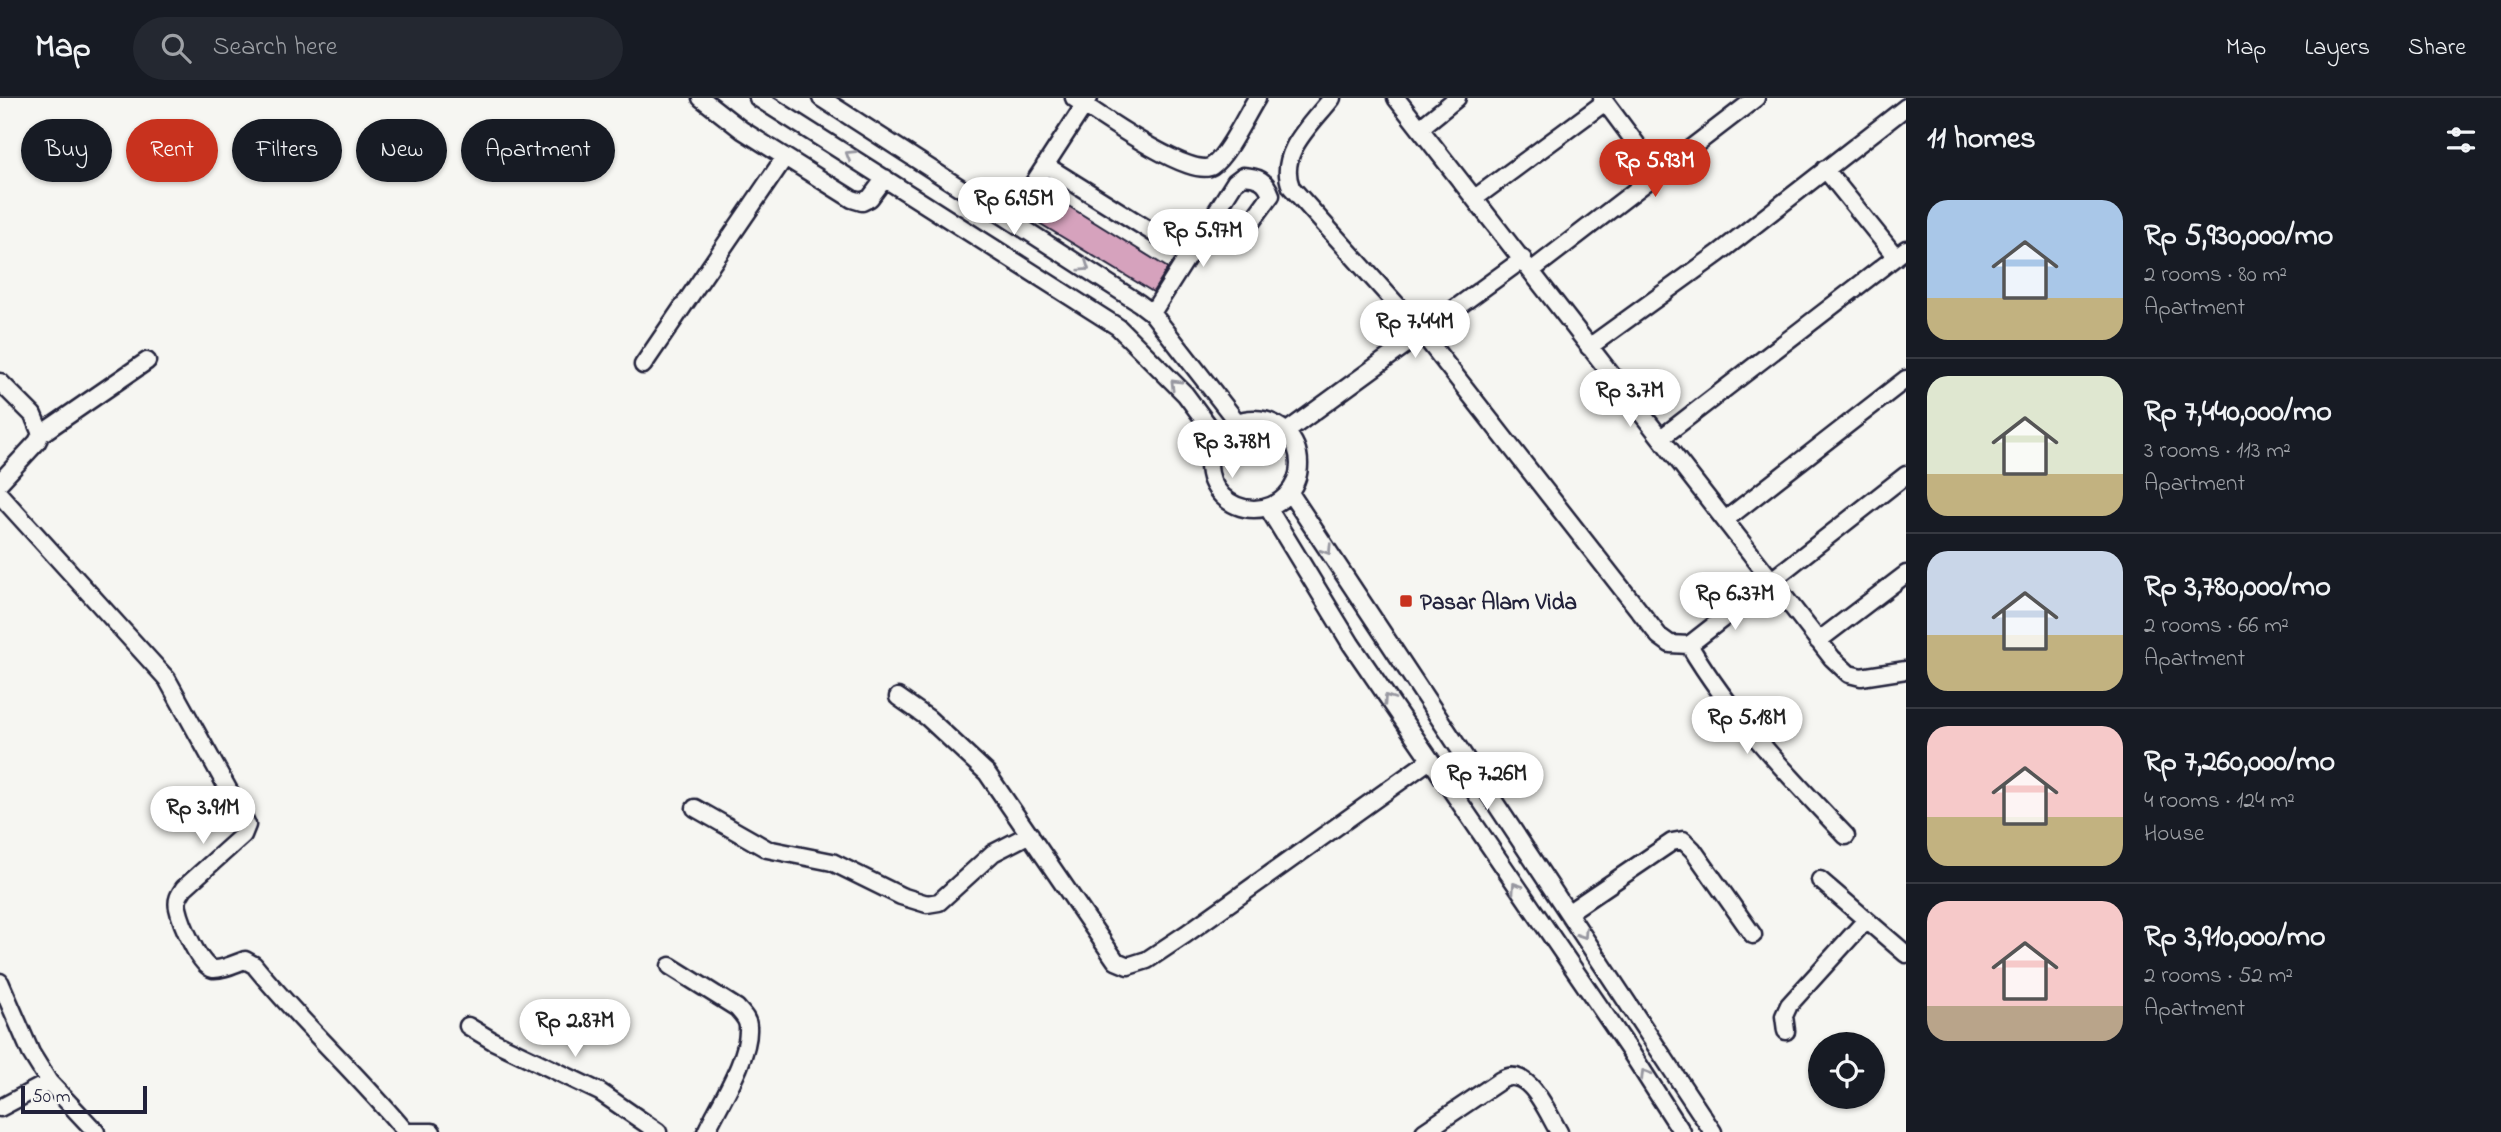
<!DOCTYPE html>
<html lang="en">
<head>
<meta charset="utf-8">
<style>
	body { margin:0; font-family:"Indie Flower",sans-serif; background:#242831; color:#f1f3f6; height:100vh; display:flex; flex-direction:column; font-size:26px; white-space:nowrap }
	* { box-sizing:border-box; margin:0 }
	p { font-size:23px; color:#9ea1a6 }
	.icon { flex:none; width:38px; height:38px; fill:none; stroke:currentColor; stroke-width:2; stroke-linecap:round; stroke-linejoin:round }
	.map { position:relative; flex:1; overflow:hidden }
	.panel { display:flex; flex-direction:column; background:#171b24; width:595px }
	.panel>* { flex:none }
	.hud { position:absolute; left:21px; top:21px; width:665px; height:63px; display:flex; gap:14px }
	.buttons { position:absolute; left:1808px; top:934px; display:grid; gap:14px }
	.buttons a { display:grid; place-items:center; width:77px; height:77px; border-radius:50%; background:#171b24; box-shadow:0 2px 5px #0004; font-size:35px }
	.scale { position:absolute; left:21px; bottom:18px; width:126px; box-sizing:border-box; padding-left:7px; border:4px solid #22223b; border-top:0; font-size:19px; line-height:24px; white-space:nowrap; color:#22223b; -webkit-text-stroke:5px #f6f6f2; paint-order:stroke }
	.price { position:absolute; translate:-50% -60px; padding:0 16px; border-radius:24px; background:#fff; color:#222; font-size:23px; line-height:46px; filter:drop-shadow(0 2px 4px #0008) }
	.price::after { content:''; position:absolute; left:50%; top:42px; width:21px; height:16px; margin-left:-10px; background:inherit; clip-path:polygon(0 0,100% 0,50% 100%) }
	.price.selected { background:#c8321e; color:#fff }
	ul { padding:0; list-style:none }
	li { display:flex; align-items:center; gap:21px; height:175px; padding:0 21px }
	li+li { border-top:2px solid #363941 }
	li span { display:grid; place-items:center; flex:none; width:196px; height:140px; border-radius:21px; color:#555 }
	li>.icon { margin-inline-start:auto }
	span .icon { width:84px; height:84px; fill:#fffc; stroke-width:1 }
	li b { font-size:30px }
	h2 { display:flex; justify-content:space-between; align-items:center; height:84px; padding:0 21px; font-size:30px }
	.chip { padding:0 24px; border-radius:32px; background:#171b24; box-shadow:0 2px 5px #0004; font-size:24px; line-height:63px }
	.chip.selected { background:#c8321e; color:#fff }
	header { display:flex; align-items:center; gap:42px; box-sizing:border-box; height:98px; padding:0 35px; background:#171b24; border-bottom:2px solid #363941 }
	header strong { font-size:33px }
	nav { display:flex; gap:38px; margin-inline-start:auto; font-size:24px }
	.search { width:490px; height:63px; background:#242831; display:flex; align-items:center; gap:18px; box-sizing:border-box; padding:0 24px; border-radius:38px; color:#9ea1a6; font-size:26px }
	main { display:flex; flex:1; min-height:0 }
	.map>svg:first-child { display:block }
	.building { fill:#d6a2bd; stroke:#22223b; stroke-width:2 }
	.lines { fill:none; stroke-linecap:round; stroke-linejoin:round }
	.minor-casing { stroke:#22223b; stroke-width:21 }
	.minor { stroke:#f6f6f2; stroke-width:16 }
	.oneway { stroke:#9797a0 }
	.poi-dot { fill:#c8321e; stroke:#f6f6f2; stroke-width:2.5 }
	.labels { text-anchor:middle; stroke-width:6; stroke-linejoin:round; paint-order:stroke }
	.poi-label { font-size:23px; font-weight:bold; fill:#22223b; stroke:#f6f6f2; text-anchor:start }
</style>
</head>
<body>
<header>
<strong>Map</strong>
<div class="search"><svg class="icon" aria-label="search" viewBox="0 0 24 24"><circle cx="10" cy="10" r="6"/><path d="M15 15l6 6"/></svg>Search here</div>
<nav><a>Map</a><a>Layers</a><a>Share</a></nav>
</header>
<main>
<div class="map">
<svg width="1906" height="1034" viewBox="0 0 1906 1034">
	<rect width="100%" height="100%" fill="#f6f6f2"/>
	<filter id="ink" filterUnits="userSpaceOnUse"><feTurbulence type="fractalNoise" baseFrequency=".0143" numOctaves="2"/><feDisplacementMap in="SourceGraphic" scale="14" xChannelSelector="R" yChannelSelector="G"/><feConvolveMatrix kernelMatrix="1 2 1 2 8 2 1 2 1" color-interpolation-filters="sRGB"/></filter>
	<g filter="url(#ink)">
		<path class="building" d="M 1054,99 L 1168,170 L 1153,194 L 1039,125 Z"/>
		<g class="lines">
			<g class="minor-casing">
				<path id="minor" d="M 701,0 L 742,32 L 852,101 L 862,104 L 870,100 L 885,80
					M 758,0 L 1118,229 L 1185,296 L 1217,339
					M 821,0 L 1139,205 L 1152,215 L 1237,324
					M 1074,0 C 1095,14 1191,82 1212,68 C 1228,57 1246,17 1257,0
					M 1332,0 C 1312,26 1277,55 1291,89 L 1422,235 L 1659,538 L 1670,546 L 1689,547 L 1906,377
					M 1396,0 L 1832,560 L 1849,576 L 1861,579 L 1906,572
					M 1602,0 L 1658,75
					M 1420,30 L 1457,0
					M 1045,67 L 1189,157
					M 1825,71 L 1896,159
					M 1475,100 L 1605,4
					M 1011,120 L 1089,0
					M 1531,173 L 1756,0
					M 1152,215 L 1235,84 L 1243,78 C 1258,79 1266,82 1271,97 L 1238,142
					M 1589,249 L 1719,155 L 1906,9
					M 643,267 L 785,59
					M 0,284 L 33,317 L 41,336 L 37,344 L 0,384
					M1209 366a45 45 0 1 1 90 0a45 45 0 1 1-90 0Z
					M 1286,334 L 1523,161
					M 41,336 L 147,263
					M 1661,340 L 1906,151
					M 1290,395 L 1713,1034
					M 0,397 L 167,581 L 243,718 L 247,727 L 243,737 L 184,790 C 180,796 176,801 178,810 C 181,824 199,868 213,871 C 222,872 236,865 245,862 L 254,867 C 301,925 357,975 405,1033
					M 1268,410 L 1351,546 L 1630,953 L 1682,1034
					M 1725,422 L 1906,281
					M 1818,543 L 1906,476
					M 1689,547 C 1732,619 1789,678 1846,738
					M 898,599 L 928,620 L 987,675 L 1116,863 L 1128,868 L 1147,862 L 1186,836 L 1430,662
					M 695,710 L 767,751 L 832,764 L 901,798 L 927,806 L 939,804 L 993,755 L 1030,736
					M 1820,782 L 1906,856
					M 1569,814 L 1672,744 L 1683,742 L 1693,752 L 1753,837
					M 670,868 L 737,910 C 742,916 748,921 748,929 C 750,960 719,1006 706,1034
					M 0,884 L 31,955 L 49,984 L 96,1034
					M 468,928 L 493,943 L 600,994 L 658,1034
					M 1786,933 L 1784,918 L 1789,907 L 1866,822
					M 0,1010 L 49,984
					M 404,1034 L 432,1034
					M 1424,1034 L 1501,982 C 1529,966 1547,1015 1559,1034"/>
			</g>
			<use href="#minor" class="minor"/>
		</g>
		<defs><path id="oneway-chevron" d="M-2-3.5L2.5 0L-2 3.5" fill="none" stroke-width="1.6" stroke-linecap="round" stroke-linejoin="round" transform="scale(1.75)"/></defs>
		<g class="oneway">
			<use href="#oneway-chevron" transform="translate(850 57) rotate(-148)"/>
			<use href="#oneway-chevron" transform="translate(1085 169) rotate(34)"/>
			<use href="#oneway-chevron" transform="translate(1175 286) rotate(-135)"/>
			<use href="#oneway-chevron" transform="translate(1327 452) rotate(57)"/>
			<use href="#oneway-chevron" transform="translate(1388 601) rotate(-124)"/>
			<use href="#oneway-chevron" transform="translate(1516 789) rotate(-124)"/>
			<use href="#oneway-chevron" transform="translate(1583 836) rotate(57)"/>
			<use href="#oneway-chevron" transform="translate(1645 976) rotate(-122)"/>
		</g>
	</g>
	<rect class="poi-dot" x="1399" y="496" width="14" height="14" rx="3.5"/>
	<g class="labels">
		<g class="poi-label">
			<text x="1420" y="511">Pasar Alam Vida</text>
		</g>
	</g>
</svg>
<div class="buttons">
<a><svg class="icon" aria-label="locate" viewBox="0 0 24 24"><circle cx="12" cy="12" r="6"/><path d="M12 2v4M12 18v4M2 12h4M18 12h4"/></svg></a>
</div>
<div class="scale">50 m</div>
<b class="price selected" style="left:1655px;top:101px">Rp 5.93M</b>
<b class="price" style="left:1014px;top:139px">Rp 6.95M</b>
<b class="price" style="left:1203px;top:171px">Rp 5.97M</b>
<b class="price" style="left:1415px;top:262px">Rp 7.44M</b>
<b class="price" style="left:1630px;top:331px">Rp 3.7M</b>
<b class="price" style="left:1232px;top:382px">Rp 3.78M</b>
<b class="price" style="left:1735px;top:534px">Rp 6.37M</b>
<b class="price" style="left:1747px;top:658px">Rp 5.18M</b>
<b class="price" style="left:1487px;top:714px">Rp 7.26M</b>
<b class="price" style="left:203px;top:748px">Rp 3.91M</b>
<b class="price" style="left:575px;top:961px">Rp 2.87M</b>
<div class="hud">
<a class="chip">Buy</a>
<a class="chip selected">Rent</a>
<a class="chip">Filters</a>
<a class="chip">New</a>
<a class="chip">Apartment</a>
</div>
</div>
<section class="panel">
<h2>11 homes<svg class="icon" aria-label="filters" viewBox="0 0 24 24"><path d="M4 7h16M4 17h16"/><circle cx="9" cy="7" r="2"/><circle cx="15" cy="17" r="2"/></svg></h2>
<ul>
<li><span style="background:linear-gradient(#a9c7e8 70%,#c2b280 0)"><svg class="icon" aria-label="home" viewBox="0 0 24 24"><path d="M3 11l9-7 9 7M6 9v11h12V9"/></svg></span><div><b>Rp 5,930,000/mo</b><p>2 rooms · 80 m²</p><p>Apartment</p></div></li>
<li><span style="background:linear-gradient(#dfe7d0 70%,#c2b280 0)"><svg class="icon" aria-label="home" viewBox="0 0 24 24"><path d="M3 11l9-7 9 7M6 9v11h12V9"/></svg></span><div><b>Rp 7,440,000/mo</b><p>3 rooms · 113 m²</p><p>Apartment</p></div></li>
<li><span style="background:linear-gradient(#c9d6e8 60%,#c2b280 0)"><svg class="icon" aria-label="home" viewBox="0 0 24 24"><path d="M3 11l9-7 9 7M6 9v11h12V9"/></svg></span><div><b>Rp 3,780,000/mo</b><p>2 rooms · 66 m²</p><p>Apartment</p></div></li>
<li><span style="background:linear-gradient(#f6c9c9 65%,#c2b280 0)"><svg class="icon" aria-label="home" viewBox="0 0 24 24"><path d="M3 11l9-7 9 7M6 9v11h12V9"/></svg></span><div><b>Rp 7,260,000/mo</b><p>4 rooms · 124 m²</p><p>House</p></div></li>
<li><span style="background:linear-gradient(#f6c9c9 75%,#b9a48a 0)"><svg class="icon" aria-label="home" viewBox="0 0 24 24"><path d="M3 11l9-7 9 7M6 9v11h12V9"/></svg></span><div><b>Rp 3,910,000/mo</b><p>2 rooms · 52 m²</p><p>Apartment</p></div></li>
</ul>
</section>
</main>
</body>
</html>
